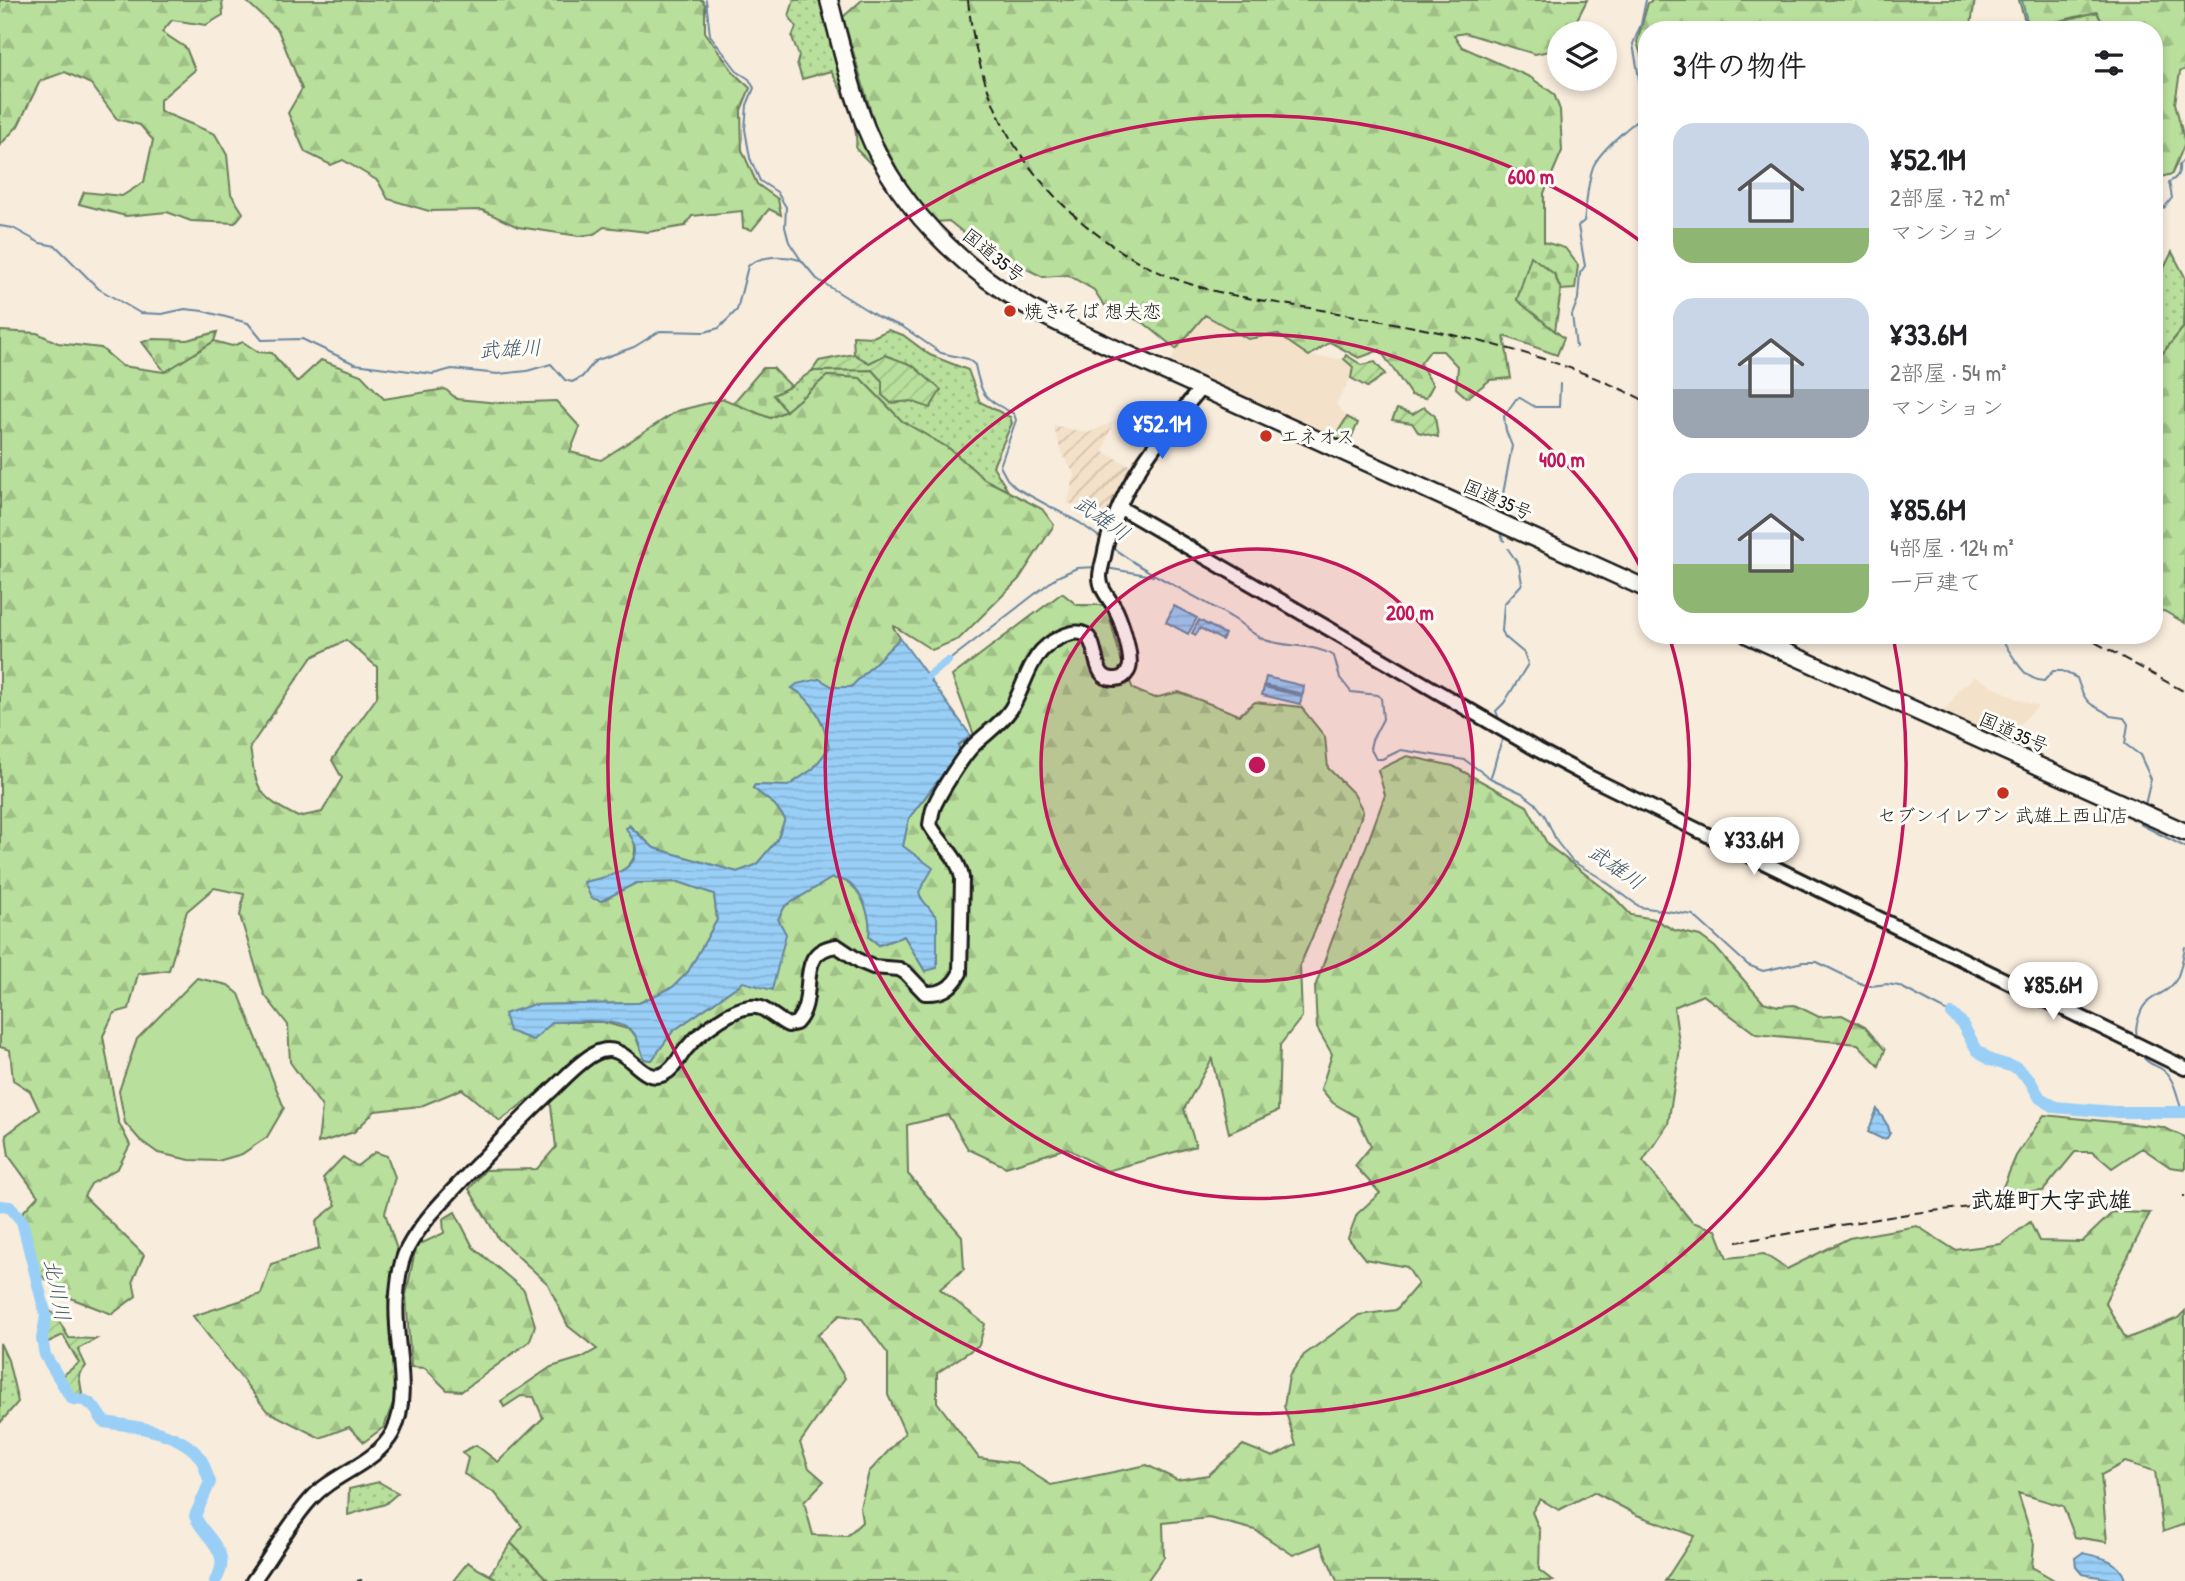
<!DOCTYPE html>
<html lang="ja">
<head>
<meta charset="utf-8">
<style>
	body { margin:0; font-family:"Patrick Hand","Klee One",sans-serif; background:#f2f2f2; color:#202124; height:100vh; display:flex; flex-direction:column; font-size:26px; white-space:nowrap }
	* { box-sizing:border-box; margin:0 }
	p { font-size:23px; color:#757577 }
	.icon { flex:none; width:38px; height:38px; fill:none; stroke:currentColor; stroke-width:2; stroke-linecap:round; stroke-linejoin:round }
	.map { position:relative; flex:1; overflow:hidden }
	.side { position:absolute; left:1638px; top:21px; width:525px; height:623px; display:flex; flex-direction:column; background:#fff; border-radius:28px; box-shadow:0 4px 10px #0003 }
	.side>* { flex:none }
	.buttons { position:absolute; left:1547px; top:21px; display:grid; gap:14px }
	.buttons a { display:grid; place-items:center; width:70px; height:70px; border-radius:50%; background:#fff; box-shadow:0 4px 10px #0003; font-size:35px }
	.price { position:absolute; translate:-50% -60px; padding:0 16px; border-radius:24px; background:#fff; color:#222; font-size:23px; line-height:46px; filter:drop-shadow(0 2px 4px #0008) }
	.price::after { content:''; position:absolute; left:50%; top:42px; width:21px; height:16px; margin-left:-10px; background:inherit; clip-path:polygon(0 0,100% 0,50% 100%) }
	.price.active { background:#2563eb; color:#fff }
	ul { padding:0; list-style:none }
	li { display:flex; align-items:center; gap:21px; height:175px; padding:0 35px }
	li span { display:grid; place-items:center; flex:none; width:196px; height:140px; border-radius:21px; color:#555 }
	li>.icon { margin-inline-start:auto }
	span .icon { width:84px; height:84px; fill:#fffc; stroke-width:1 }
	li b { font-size:30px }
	h2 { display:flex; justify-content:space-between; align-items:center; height:84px; padding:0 35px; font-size:30px }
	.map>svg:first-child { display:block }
	.built { fill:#f4e1c9 }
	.industrial { fill:url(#industrial-furrows) }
	.grass { fill:url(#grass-dots); stroke:#6a7e5c; stroke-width:2 }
	.forest { fill:url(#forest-firs); stroke:#6a7e5c; stroke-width:2; fill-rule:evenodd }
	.cemetery { fill:url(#cemetery-stones); stroke:#6a7e5c; stroke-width:2 }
	.garden { fill:url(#garden-furrows); stroke:#6a7e5c; stroke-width:2 }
	.pitch { fill:#b8df9b; stroke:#6a7e5c; stroke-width:2 }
	.water { fill:url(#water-rules); stroke:#67879f; stroke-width:2 }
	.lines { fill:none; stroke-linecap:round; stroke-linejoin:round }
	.stream { stroke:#67879f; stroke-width:2 }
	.canal { stroke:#99cff7; stroke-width:8 }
	.river { stroke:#99cff7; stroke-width:12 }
	.secondary-casing { stroke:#1c1c1c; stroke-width:18 }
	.highway-casing { stroke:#1c1c1c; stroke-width:21 }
	.secondary { stroke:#fdfcf7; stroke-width:12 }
	.highway { stroke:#fdfcf7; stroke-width:16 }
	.rail { stroke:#1c1c1c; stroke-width:2; stroke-dasharray:10 5; stroke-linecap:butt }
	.ring { fill:none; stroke:#c2185b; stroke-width:3.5 }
	.poi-dot { fill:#c8321e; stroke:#fdfcf7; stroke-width:2.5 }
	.labels { text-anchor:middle; stroke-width:6; stroke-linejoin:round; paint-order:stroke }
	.street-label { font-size:19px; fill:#1c1c1c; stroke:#fdfcf7 }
	.poi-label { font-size:19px; fill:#1c1c1c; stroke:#fdfcf7; text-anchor:start }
	.water-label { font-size:21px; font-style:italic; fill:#485b69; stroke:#fdfcf7 }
	.quarter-label { font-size:23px; font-weight:bold; fill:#1c1c1c; stroke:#fdfcf7 }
	.centre { fill:#c2185b; stroke:#fdfcf7; stroke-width:3.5 }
	.ring-label { font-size:21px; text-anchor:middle; font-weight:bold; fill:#c2185b; stroke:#fdfcf7; stroke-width:6; stroke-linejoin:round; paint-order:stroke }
</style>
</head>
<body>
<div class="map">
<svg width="2185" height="1581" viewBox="0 0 2185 1581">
	<defs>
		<pattern id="industrial-furrows" width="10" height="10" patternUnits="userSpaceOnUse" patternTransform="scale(1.75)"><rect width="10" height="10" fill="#f4e1c9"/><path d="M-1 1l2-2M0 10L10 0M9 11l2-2" fill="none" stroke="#d1c0ac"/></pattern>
		<pattern id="grass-dots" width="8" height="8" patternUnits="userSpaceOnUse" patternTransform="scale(1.75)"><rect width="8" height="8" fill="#b8df9b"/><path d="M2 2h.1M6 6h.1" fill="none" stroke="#9ebf85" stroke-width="1.8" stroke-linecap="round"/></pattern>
		<pattern id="forest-firs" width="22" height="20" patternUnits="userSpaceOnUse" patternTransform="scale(1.75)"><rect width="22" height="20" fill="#b8df9b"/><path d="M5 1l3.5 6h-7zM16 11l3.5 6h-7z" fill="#9ebf85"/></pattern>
		<pattern id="cemetery-stones" width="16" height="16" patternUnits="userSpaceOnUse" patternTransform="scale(1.75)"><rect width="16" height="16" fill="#b8df9b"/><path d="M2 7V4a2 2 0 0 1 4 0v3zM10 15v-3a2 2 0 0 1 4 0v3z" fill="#9ebf85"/></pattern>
		<pattern id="garden-furrows" width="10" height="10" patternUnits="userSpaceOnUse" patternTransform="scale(1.75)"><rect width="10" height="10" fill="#b8df9b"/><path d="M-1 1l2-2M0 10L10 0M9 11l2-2" fill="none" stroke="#9ebf85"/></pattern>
		<pattern id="water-rules" width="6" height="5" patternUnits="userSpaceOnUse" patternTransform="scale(1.75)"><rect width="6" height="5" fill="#99cff7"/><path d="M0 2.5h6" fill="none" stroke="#83b1d3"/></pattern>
	</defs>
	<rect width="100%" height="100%" fill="#f8ecdc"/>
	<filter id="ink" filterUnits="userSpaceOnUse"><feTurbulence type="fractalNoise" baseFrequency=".0143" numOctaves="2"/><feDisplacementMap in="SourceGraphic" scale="14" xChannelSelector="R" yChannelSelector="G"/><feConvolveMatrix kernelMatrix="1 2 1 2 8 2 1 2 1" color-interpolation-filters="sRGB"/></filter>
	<g filter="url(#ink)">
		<path class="built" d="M 1205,315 L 1248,339 L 1277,334 L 1309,356 L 1344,359 L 1353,367 L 1351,378 L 1336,404 L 1347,417 L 1333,440 L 1169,367 L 1176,349 Z
			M 1975,677 L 2017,699 L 2038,706 L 2006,738 L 1993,737 L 1941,713 L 1952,702 L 1957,691 Z"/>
		<path class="industrial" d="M 1113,422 L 1103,452 L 1134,467 L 1107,520 L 1091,509 L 1067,503 L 1075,475 L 1061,452 L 1053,425 L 1088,433 Z"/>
		<path class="grass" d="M 794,0 L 822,0 L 875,161 L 870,163 L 856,149 C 859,121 844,95 831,71 L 802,79 L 797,63 L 799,56 L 792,37 L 796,27 L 789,16 Z
			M 2097,12 L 2106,30 L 2037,30 L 2038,26 Z
			M 2172,252 L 2185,277 L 2183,328 L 2154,364 L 2154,288 Z
			M 888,330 L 903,335 L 930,355 L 968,370 L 980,402 L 1010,417 L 1012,423 L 993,466 L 1008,491 L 984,479 L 950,449 L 902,421 L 860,378 L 827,376 L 786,411 L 773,395 L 791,386 L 812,371 L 872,370 L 882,381 L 891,402 L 911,401 L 869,363 L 854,354 L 853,336 L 873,337 Z
			M 0,1343 L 8,1360 L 18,1402 L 0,1423 Z
			M 379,1482 L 398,1493 L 385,1504 L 348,1515 L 349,1489 Z
			M 511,1543 L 549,1581 L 498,1581 L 490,1574 Z"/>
		<path class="forest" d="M 0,0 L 222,0 L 223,15 L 206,25 L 172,20 L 162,32 L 186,48 L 195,70 L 160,100 L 160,111 L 215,134 L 227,155 L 231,194 L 243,213 L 235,223 L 191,221 L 167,212 L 126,216 L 79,204 L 84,192 L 122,196 L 144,182 L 153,140 L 140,125 L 117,119 L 91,84 L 65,72 L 40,81 L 18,126 L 0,145 Z
			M 245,0 L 702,0 L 705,5 L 705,32 L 735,74 L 750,88 L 741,110 L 742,150 L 757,184 L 778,199 L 781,215 L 769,209 L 752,230 L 743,228 L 742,211 L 692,216 L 685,226 L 648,232 L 604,227 L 594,234 L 579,236 L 518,227 L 482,210 L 429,211 L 388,199 L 378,181 L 343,160 L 331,165 L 305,152 L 288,113 L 302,89 L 278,30 Z
			M 862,0 L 1587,0 L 1570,33 L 1559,33 L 1559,49 L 1535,54 L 1465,33 L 1454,35 L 1462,47 L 1530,77 L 1554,94 L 1560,110 L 1562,151 L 1544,193 L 1544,242 L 1565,248 L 1578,265 L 1575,289 L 1561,290 L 1554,273 L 1517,299 L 1564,338 L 1557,355 L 1504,336 L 1511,378 L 1490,380 L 1467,398 L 1456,388 L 1458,367 L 1443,351 L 1430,351 L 1420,364 L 1433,385 L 1426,398 L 1411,395 L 1380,350 L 1359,358 L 1330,342 L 1309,356 L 1277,334 L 1248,339 L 1205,315 L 1176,349 L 1144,323 L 1104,305 L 1094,290 L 1068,275 L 1043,277 L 980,246 L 949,221 L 936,222 L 904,181 L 876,129 L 843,17 Z
			M 1653,0 L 1975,0 L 1970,30 L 1647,30 L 1647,74 L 1637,42 L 1648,3 Z
			M 2019,0 L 2185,0 L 2185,69 L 2180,72 L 2175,103 L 2185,143 L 2172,174 L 2158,178 L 2154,176 L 2154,30 L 2106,30 L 2097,12 L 2038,26 L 2024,18 Z
			M 2185,302 L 2185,623 L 2164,611 L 2154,612 L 2154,364 L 2183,328 Z
			M 0,331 L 37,333 L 58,343 L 101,348 L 122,366 L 164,372 L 214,341 L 232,346 L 243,342 L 258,352 L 272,353 L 297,382 L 321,360 L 361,375 L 384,399 L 445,389 L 457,399 L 499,403 L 556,401 L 580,427 L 570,452 L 601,460 L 677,411 L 724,399 L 770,418 L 786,411 L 827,376 L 860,378 L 902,421 L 950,449 L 984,479 L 1042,509 L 1054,525 L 1019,579 L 959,639 L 932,650 L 894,626 L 893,627 L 900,638 L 851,687 L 833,687 L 819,679 L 793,688 C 814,700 825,725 829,748 L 813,769 L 788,786 L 755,785 L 753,788 L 775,805 L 785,819 L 777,840 L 756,865 L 737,872 L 654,848 L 630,826 C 631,833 635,841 635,848 C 636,874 603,878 585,882 L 601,901 L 636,883 L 679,882 L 714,894 L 717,920 L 688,972 L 673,987 L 639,1003 L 532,1005 L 552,1022 L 603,1022 L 631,1030 L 636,1037 L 644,1059 L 652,1060 L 673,1031 L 743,982 L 785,906 L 832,878 C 837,879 845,880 849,883 C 864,894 872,920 869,937 L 879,945 L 904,936 L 925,971 L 937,918 L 921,898 L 903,846 L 909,818 L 960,753 L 958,745 L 974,735 L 952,676 L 1062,593 L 1077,605 L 1106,605 L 1122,663 L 1133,689 L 1154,698 L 1179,692 L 1239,715 L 1255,702 L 1301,707 L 1325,737 L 1328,768 L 1354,794 L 1363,811 L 1348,855 L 1300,965 L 1302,1017 L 1280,1045 L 1278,1111 L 1229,1133 L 1212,1059 L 1184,1109 L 1196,1146 L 1107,1171 L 1067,1148 L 1006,1167 L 968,1149 L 948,1115 L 907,1125 L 908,1174 L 962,1236 L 964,1269 L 940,1289 L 985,1324 L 979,1345 L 937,1373 L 937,1402 L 979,1458 L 1016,1463 L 1051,1485 L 1147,1465 L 1177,1480 L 1208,1475 L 1243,1445 L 1273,1457 L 1296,1445 L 1284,1406 L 1289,1376 L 1304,1355 L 1359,1315 L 1396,1310 L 1418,1284 L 1407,1267 L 1365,1259 L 1348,1238 L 1357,1214 L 1380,1193 L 1355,1166 L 1371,1146 L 1357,1117 L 1333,1103 L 1321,1089 L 1332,1054 L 1317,1028 L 1315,987 L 1385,795 L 1378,770 L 1407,756 L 1453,766 L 1527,806 L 1548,845 L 1611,894 L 1631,915 L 1654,919 L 1674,930 L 1700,936 L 1715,947 L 1763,1002 L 1778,1006 L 1795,1005 L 1819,1017 L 1842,1015 L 1865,1027 L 1885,1050 L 1879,1066 L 1858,1044 L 1756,1034 L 1703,995 L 1674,1007 L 1680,1049 L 1668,1124 L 1643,1161 L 1692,1222 L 1716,1230 L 1727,1258 L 1764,1254 L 1787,1269 L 1849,1238 L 1917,1226 L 1955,1250 L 2001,1244 L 2030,1222 L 2039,1241 L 2082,1242 L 2113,1212 L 2150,1213 L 2105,1302 L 2126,1339 L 2178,1318 L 2185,1311 L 2185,1524 L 2163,1532 L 2155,1471 L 2125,1462 L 2101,1475 L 2107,1542 L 2075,1537 L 2063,1506 L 2018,1493 L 2034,1544 L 2032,1567 L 2056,1581 L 1665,1581 L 1694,1536 L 1637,1515 L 1594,1492 L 1559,1510 L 1540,1499 L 1532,1512 L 1540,1531 L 1539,1570 L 1553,1581 L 1337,1581 L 1321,1544 L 1293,1555 L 1255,1530 L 1209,1518 L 1163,1523 L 1164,1557 L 1147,1581 L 549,1581 L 511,1543 L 522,1526 L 495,1493 L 464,1474 L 468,1458 L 462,1452 L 476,1445 L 498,1462 L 543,1418 L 534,1397 L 521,1396 L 504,1407 L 501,1401 L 551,1367 L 581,1358 L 597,1349 L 568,1326 L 548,1284 L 498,1238 L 469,1189 L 485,1170 L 537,1169 L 556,1147 L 551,1106 L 539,1091 L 500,1121 L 462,1089 L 421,1106 L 375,1111 L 354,1132 L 318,1143 L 322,1107 L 290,1062 L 288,1025 L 264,994 L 240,916 L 244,894 L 214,888 L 187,911 L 169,970 L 138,974 L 129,1009 L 114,1013 L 103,1036 L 118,1121 L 130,1145 L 118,1168 L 91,1184 L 84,1196 L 144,1255 L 133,1280 L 136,1296 L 112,1314 L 73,1299 L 39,1274 L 22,1213 L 38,1196 L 9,1156 L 6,1135 L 39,1110 L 30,1091 L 13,1080 L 10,1050 L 0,1047 ZM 346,640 L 377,667 L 377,697 L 332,760 L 342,778 L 322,812 L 298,817 C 259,797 256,791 250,747 L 312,657 ZM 840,1315 L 862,1319 L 888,1354 L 888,1395 L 905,1433 L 869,1472 L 860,1507 L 862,1522 L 847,1536 L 813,1535 L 804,1502 L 824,1481 L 809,1468 L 800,1443 L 845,1378 L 818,1335 Z
			M 2044,1115 L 2162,1127 L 2185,1137 L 2185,1169 L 2170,1167 L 2142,1148 L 2112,1168 L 2093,1152 L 2075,1152 L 2043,1191 L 2006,1194 L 2002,1189 L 2016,1156 Z
			M 375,1152 L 387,1156 L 395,1177 L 385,1213 L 399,1256 L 388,1297 L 396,1395 L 384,1427 L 364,1442 L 349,1427 L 320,1438 L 267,1411 L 193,1316 L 261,1294 L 271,1264 L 319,1249 L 316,1221 L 336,1205 L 323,1178 L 343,1157 L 357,1166 Z
			M 455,1212 L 473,1247 L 524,1290 L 535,1325 L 530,1341 L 462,1391 L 447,1390 L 425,1368 L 411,1367 L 406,1295 L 416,1246 L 444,1233 L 443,1219 Z
			M 468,1562 C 478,1571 488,1572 498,1581 L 453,1581 Z"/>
		<path class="cemetery" d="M 1531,256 L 1554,274 L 1561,290 L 1555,331 L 1517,300 Z
			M 217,332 L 214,341 L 165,372 L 142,342 L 152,339 L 187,340 Z
			M 763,368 L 773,368 L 791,386 L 773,395 L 786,411 L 770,418 L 733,403 Z"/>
		<path class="garden" d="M 854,354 L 869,363 L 885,355 L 912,365 L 941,390 L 930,408 L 911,401 L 891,403 L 882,395 L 882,381 L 872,370 L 812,371 L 819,361 Z
			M 1346,355 L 1362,365 L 1375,362 L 1385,374 L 1367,387 L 1351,378 L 1353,367 L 1344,359 Z
			M 1424,407 L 1435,416 L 1438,437 L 1418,432 L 1412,423 L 1392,420 L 1397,409 L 1413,414 Z
			M 1347,417 L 1358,423 L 1347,447 L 1333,440 Z
			M 50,1311 L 56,1316 L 69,1338 L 96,1339 L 78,1349 L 86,1366 L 79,1375 L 82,1393 L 75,1398 L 61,1377 L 79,1363 L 63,1335 L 46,1343 Z"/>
		<path class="pitch" d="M 197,978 L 228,985 L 239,994 L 284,1108 L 267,1137 L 242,1154 L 218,1161 L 190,1160 L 158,1153 L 140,1140 L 125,1123 L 119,1091 L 137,1039 Z"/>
		<path class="water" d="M 1174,606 L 1197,618 L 1188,634 L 1166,622 Z
			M 1199,620 L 1225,634 L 1222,640 L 1200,628 L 1196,635 L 1192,633 Z
			M 900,638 L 971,736 L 958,745 L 960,752 L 909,818 L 903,846 L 933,868 L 919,892 L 921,898 L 937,918 L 937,968 L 925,971 L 904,936 L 879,945 L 869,937 C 872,920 864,894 849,883 C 845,880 837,879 832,878 L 785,906 L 778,919 L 786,934 L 772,990 L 743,982 L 673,1031 L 652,1060 L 644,1059 C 641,1050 638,1035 630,1029 C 611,1017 574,1022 553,1022 L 533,1040 L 509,1031 L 504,1014 L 532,1005 L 639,1003 L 673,987 L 688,972 L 717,920 L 714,894 L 679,882 L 636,883 L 601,901 L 591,898 L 584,882 C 601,878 638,873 636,848 C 635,842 629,834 626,828 L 629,826 L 654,848 L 737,872 L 756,865 L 777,840 L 785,819 L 775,805 L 753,788 L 755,785 L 788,786 L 813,769 L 829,748 C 825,724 814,700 792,688 L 797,684 L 819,679 L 833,687 L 851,687 Z
			M 1266,677 L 1304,686 L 1303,694 L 1264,685 Z
			M 1264,687 L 1302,696 L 1300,704 L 1262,695 Z
			M 1877,1109 L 1888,1126 L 1890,1133 L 1887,1138 L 1882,1139 L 1868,1132 Z
			M 2082,1553 C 2101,1557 2118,1559 2125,1579 L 2123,1581 L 2082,1574 L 2076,1567 L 2075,1558 Z"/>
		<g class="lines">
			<path class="stream" d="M 706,0 L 710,35 L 738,72 L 749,79 L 754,88 L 747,105 L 745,129 L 750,158 L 760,181 L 777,192 L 786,207 L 785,227 L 789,242 L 801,260 L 817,279 L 878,317 L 903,327 L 941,353 L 968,359 L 975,365 C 982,399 985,398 1014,414 L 1016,420 L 1000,466 L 1007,479 L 1016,488 L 1080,523 L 1102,539
				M 2022,0 L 2029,30
				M 2164,208 L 2172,198 L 2169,182 C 2177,178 2180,174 2179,165 L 2183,160
				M 0,226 L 13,228 L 40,243 L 56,246 L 99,289 L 140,313 L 162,314 L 185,309 L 203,311 L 248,323 L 262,340 L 302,339 L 355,364 L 433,374 L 452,369 L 498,374 L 527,371 L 551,364 L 565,380 L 572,382 L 582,377 L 595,361 L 634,347 L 660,331 L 705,332 L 719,328 L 737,310 L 748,266 C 761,255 784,255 800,260
				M 1576,347 L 1572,315 L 1578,299 L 1580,273 L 1585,266 L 1578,226 L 1584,221 C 1587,204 1587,183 1593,167 C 1599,152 1629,126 1642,117 L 1644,106 L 1633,44 L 1641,24 L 1646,0
				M 1504,516 L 1503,494 L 1512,446 L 1506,431 L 1504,416 L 1516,399 L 1520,398 L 1535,407 L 1559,407 L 1560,384
				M 1500,533 L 1504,541
				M 1112,547 C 1150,576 1194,594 1234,619 C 1245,626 1253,635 1265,640 C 1288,648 1313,643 1334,656 L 1340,678 L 1351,692 L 1378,695 L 1381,698 L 1383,719 L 1372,740 L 1370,748 L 1376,759 L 1382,759 L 1401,750 L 1465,760 L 1490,778 L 1522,793 L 1535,803 L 1545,816 L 1557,842 L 1572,861 L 1599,877 L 1640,907 L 1693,915 L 1748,965 L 1763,971 L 1803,962 L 1817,962 L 1862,984 L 1871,986 L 1887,984 L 1899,986 L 1952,1014
				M 1106,568 L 1153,576
				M 1995,635 C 2014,648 2017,679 2044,681 L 2053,671 L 2062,671 L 2077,678 C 2080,687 2083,698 2091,704 C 2098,709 2104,710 2110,716 L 2124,718 L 2128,724 L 2125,744 L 2140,755 L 2151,779 L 2145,805
				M 948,661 L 1057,577 L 1077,568 L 1097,567
				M 1498,716 L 1496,711 L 1504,703 L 1528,664 L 1524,653 L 1505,637 L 1502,631 L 1504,604 L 1522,584 L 1519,565 L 1508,549
				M 1491,776 C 1496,764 1497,748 1504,738
				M 2140,824 L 2185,847
				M 2137,1036 C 2135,1028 2137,1022 2140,1014 C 2146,994 2166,997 2176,980 C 2181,971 2183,957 2185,947
				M 2144,1058 C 2150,1065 2156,1065 2163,1070 C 2175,1079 2178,1099 2182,1112"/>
			<path class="canal" d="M 928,676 L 948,661"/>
			<path class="river" d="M 1952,1014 L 1961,1022 L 1977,1050 L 1990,1060 L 2017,1068 L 2029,1079 L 2040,1098 L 2055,1107 L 2114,1112 L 2185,1112
				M 0,1206 L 10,1207 L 22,1221 L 46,1316 L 42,1339 L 45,1355 L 71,1398 C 74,1400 78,1399 83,1400 C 94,1403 98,1414 104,1422 C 133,1426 186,1432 202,1461 C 205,1467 207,1475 210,1482 L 195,1516 C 203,1537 235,1552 215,1581"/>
			<g class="secondary-casing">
				<path id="secondary" d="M 1119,507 L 1538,750 L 1589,777 L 2185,1068
					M 253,1581 C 273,1554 289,1523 311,1499 C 334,1473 376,1464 393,1432 C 413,1393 392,1337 397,1295 C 398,1280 400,1262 407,1249 C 423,1219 448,1196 471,1171 C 498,1143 525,1115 553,1089 C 566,1077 579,1062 594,1054 C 627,1036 638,1086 664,1074 C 674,1069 679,1058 685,1050 C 698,1034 739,1000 761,1008 C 770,1012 778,1020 788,1025 L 796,1023 C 820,998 792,951 837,946 L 861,962 L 873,967 L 899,969 L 906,973 L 925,993 C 942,994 952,988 960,973 L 962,878 C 958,855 940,844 930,825 C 931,818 932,810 935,804 C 941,791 963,756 973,746 C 985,734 1001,724 1011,709 C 1028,681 1028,652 1061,637 C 1110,615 1082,682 1116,679 C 1121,679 1125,676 1128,671 C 1135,661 1121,621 1116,610 C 1110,599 1100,590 1100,577 C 1100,569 1104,559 1105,551 C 1119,485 1159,438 1201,388"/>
			</g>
			<g class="highway-casing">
				<path id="highway" d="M 829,0 C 840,42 850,87 866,128 C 901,216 980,286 1065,326 L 1647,589
					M 1748,635 L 2185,832"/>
			</g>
			<use href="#secondary" class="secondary"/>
			<use href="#highway" class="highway"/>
			<path class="rail" d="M 968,0 C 974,57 992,117 1027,163 C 1064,214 1122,260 1181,281 C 1226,297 1275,302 1321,310 C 1433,330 1545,348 1647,402
				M 2082,635 L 2185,692
				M 2183,1196 L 2185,1196
				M 1737,1242 L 1914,1213 L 2027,1201
				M 357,1581 L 362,1580"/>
		</g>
	</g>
	<circle cx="1257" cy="765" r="216" fill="#c2185b" fill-opacity=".12"/>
	<g class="ring">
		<circle cx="1257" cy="765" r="216"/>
		<path d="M1670 639A432 432 0 1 1 1645 576"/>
		<path d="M1893 636A649 649 0 1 1 1643 243"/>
	</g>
	<g class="poi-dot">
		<circle cx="1010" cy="311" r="7"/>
		<circle cx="1266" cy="436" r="7"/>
		<circle cx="2003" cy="793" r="7"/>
	</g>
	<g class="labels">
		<g class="street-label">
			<text transform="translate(994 255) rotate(39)" y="7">国道35号</text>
			<text transform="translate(1498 499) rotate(24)" y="7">国道35号</text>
			<text transform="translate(2014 732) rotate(24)" y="7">国道35号</text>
		</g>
		<g class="poi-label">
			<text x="1024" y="318">焼きそば 想夫恋</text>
			<text x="1280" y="443">エネオス</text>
			<text x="2003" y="822" text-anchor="middle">セブンイレブン 武雄上西山店</text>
		</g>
		<g class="water-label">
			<text transform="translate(510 349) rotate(-3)" y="7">武雄川</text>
			<text transform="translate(1102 518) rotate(35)" y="7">武雄川</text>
			<text transform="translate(1616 867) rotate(35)" y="7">武雄川</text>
			<text transform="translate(57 1290) rotate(79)" y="7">北川川</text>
		</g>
		<g class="quarter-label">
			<text x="2051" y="1208">武雄町大字武雄</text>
		</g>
	</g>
	<circle cx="1257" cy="765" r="10" class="centre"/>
	<g class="ring-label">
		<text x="1531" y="184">600 m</text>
		<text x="1562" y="467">400 m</text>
		<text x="1410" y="620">200 m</text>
	</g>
</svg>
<div class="buttons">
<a><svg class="icon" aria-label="layers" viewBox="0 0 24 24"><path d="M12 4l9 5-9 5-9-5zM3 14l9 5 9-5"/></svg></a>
</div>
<b class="price active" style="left:1162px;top:461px">¥52.1M</b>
<b class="price" style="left:1754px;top:877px">¥33.6M</b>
<b class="price" style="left:2053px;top:1022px">¥85.6M</b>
<section class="side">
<h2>3件の物件<svg class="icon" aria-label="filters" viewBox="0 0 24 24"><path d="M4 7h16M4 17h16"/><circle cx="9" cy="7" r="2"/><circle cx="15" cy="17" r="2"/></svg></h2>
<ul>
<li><span style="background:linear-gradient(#c9d6e8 75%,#8fb573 0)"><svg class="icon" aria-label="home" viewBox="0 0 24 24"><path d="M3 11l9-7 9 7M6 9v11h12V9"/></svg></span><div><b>¥52.1M</b><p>2部屋 · 72 m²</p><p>マンション</p></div></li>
<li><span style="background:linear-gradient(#c9d6e8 65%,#9aa5b1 0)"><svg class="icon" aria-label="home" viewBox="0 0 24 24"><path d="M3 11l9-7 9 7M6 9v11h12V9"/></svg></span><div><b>¥33.6M</b><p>2部屋 · 54 m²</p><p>マンション</p></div></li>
<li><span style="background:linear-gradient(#c9d6e8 65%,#8fb573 0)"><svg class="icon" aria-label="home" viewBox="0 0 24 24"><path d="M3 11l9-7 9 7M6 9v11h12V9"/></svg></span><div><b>¥85.6M</b><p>4部屋 · 124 m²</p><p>一戸建て</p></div></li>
</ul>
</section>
</div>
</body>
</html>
